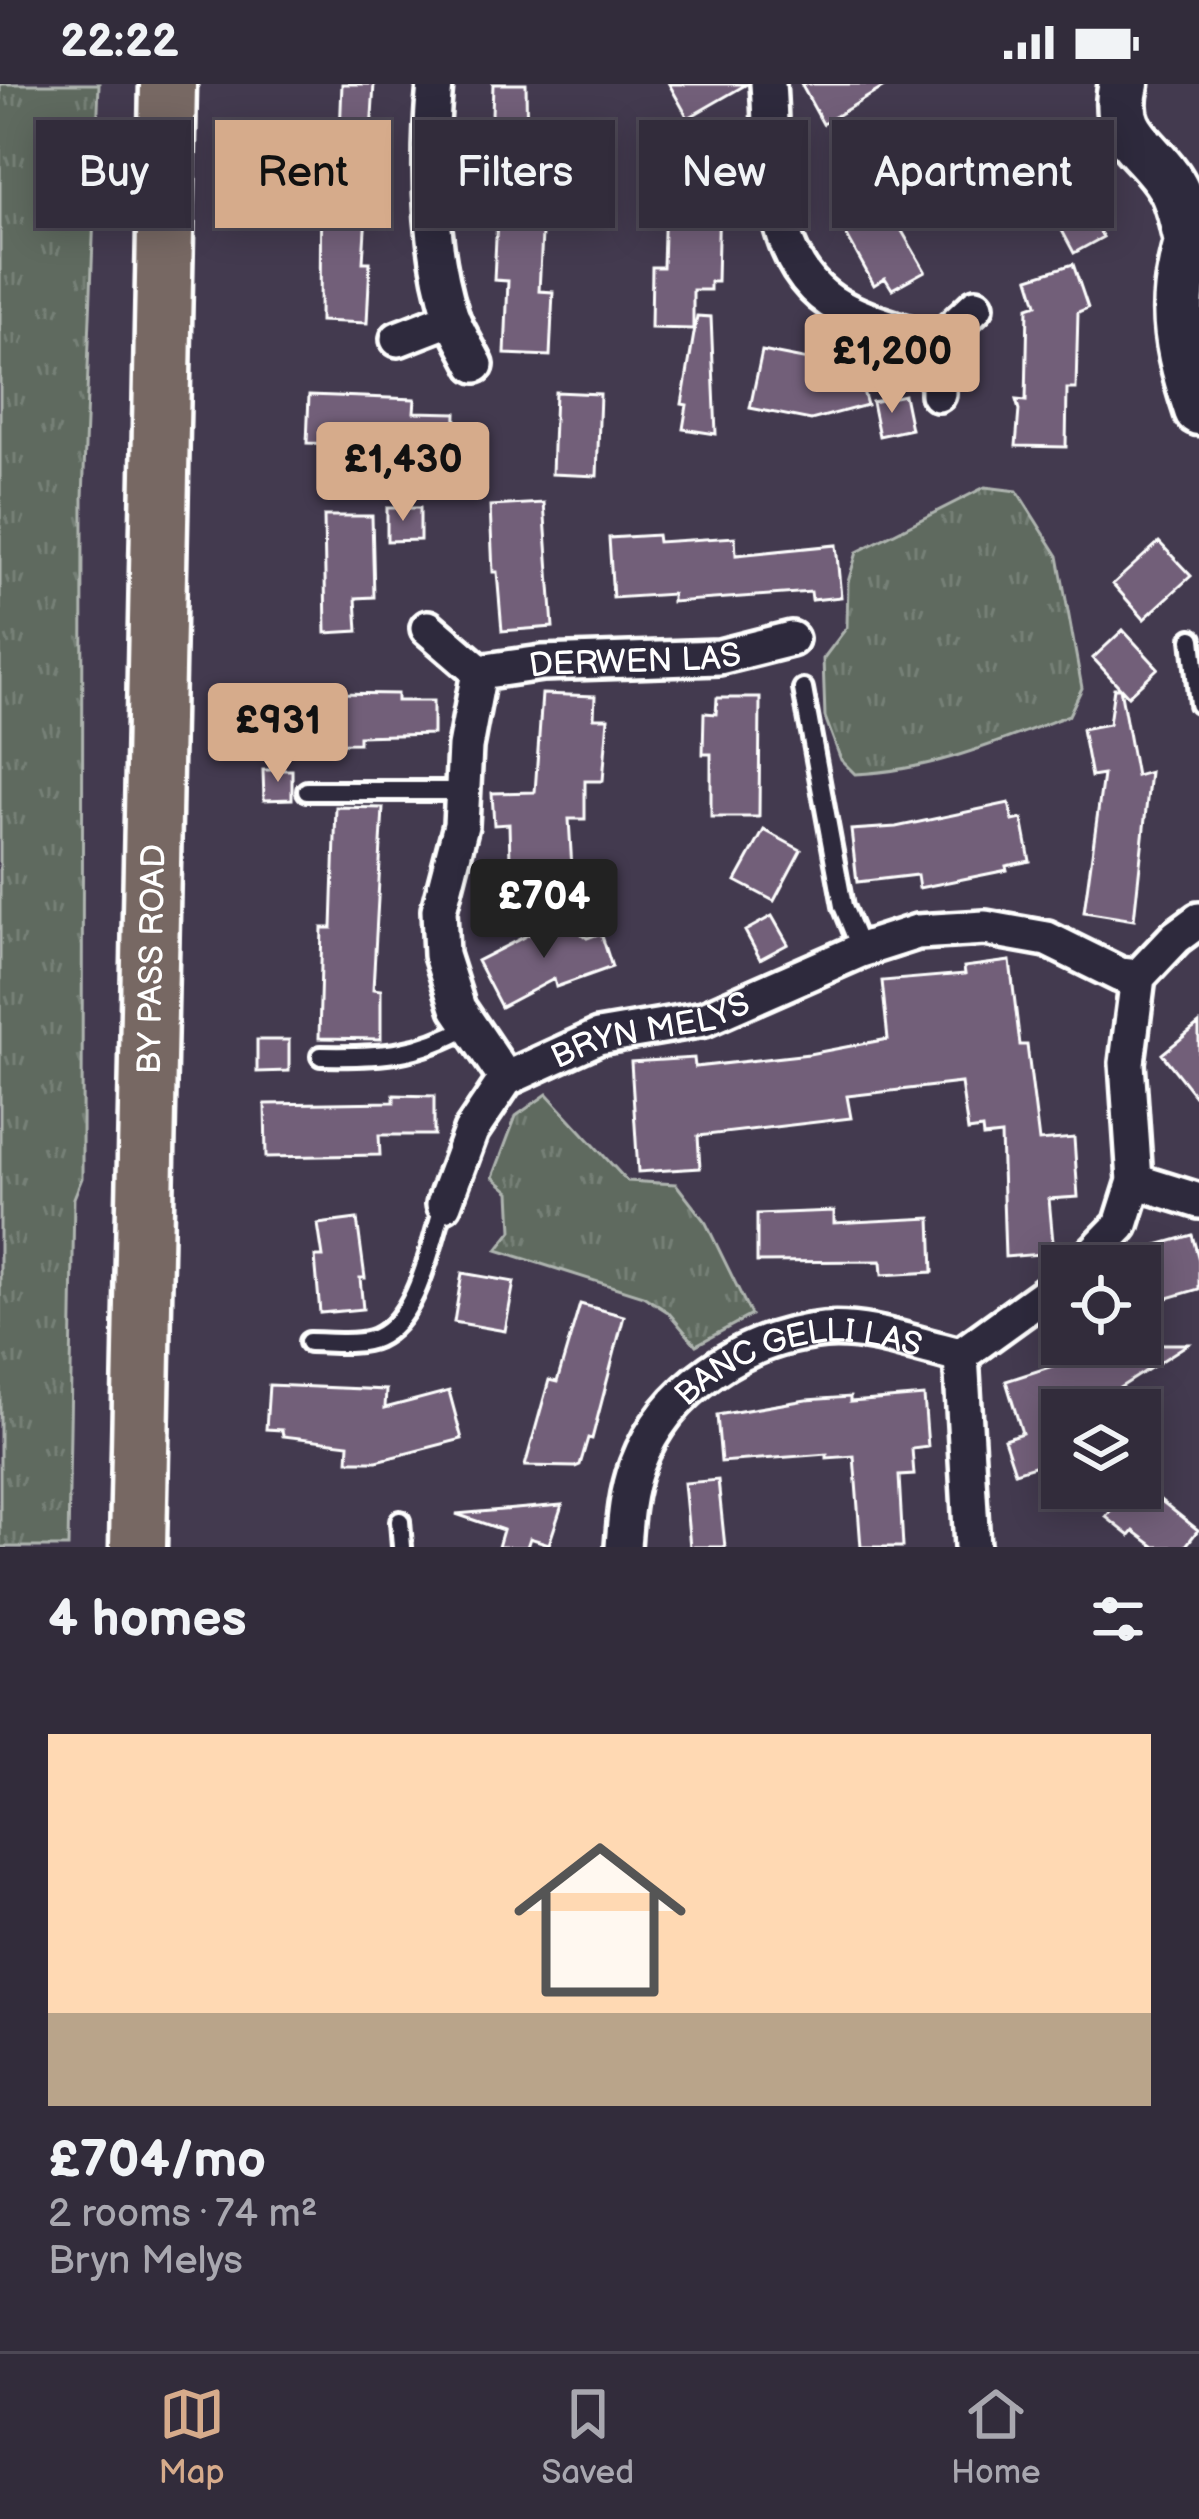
<!DOCTYPE html>
<html lang="en">
<head>
<meta charset="utf-8">
<style>
	body { margin:0; font-family:"Balsamiq Sans",sans-serif; background:#3d3846; color:#f1f3f6; height:100vh; display:flex; flex-direction:column; font-size:45px; white-space:nowrap }
	* { box-sizing:border-box; margin:0 }
	p { font-size:39px; color:#a8a7af }
	.icon { flex:none; width:66px; height:66px; fill:none; stroke:currentColor; stroke-width:2; stroke-linecap:round; stroke-linejoin:round }
	.map { position:relative; height:1463px; overflow:hidden }
	.side { display:flex; flex-direction:column; background:#322c3b; flex:1 }
	.side>* { flex:none }
	.guide { position:absolute; left:36px; top:36px; width:1128px; height:108px; display:flex; gap:24px }
	.fabs { position:absolute; left:1041px; top:1161px; display:grid; gap:24px }
	.fabs a { display:grid; place-items:center; width:120px; height:120px; border-radius:0px; background:#322c3b; box-shadow:0 6px 30px #0003,0 0 0 3px #4d4855; font-size:60px }
	.price { position:absolute; translate:-50% -102px; padding:0 27px; border-radius:12px; background:#d6ab8b; color:#111; font-size:39px; line-height:78px; filter:drop-shadow(0 3px 6px #0008) }
	.price::after { content:''; position:absolute; left:50%; top:72px; width:36px; height:27px; margin-left:-18px; background:inherit; clip-path:polygon(0 0,100% 0,50% 100%) }
	.price.on { background:#222; color:#fff }
	ul { padding:0; list-style:none }
	li { display:grid; align-content:center; gap:24px; height:636px; padding:0 48px }
	li+li { border-top:3px solid #4d4855 }
	li span { display:grid; place-items:center; height:372px; border-radius:0px; color:#555 }
	li>.icon { margin-inline-start:auto }
	span .icon { width:216px; height:216px; fill:#fffc; stroke-width:1 }
	li b { font-size:51px }
	h2 { display:flex; justify-content:space-between; align-items:center; height:144px; padding:0 48px; font-size:51px }
	.pill { padding:0 42px; border-radius:0px; background:#322c3b; box-shadow:0 6px 30px #0003,0 0 0 3px #4d4855; font-size:42px; line-height:108px }
	.pill.on { background:#d6ab8b; color:#111 }
	.status { display:flex; justify-content:space-between; align-items:center; height:84px; padding:0 60px; background:#322c3b; direction:ltr }
	.status svg { height:33px; fill:currentColor }
	.dock { display:flex; justify-content:space-around; align-items:center; height:168px; border-top:3px solid #4d4855; background:#322c3b; font-size:33px; color:#a8a7af }
	.dock a { display:grid; justify-items:center; gap:6px }
	.dock .on { color:#d6ab8b }
	.map>svg:first-child { display:block }
	.grass { fill:url(#grass-tufts); stroke:#aeb4af; stroke-width:3 }
	.building { fill:#725f79; stroke:#fff; stroke-width:3 }
	.lines { fill:none; stroke-linecap:round; stroke-linejoin:round }
	.lane-casing { stroke:#fff; stroke-width:26 }
	.street-casing { stroke:#fff; stroke-width:42 }
	.secondary-casing { stroke:#fff; stroke-width:57 }
	.primary-casing { stroke:#fff; stroke-width:63 }
	.lane { stroke:#2f2a3d; stroke-width:16 }
	.street { stroke:#2f2a3d; stroke-width:33 }
	.secondary { stroke:#2f2a3d; stroke-width:48 }
	.primary { stroke:#776864; stroke-width:54 }
	.labels { text-anchor:middle; stroke-width:10; stroke-linejoin:round; paint-order:stroke }
	.street-label { font-size:33px; fill:#fff; stroke:#2f2a3d }
</style>
</head>
<body>
<div class="status"><b>22:22</b><svg viewBox="0 0 49 12"><path d="M0 12V9h3v3zM5 12V6h3v6zM10 12V3h3v9zM15 12V0h3v12zM26 1h20v11H26zM47 4h2v5h-2z"/></svg></div>
<div class="map">
<svg width="1199" height="1463" viewBox="0 0 1199 1463">
	<defs>
		<pattern id="grass-tufts" width="24" height="20" patternUnits="userSpaceOnUse" patternTransform="scale(3)"><rect width="24" height="20" fill="#5e6a5f"/><path d="M3 7l-1-3M5 7V3M7 7l1-3M15 17l-1-3M17 17v-4M19 17l1-3" fill="none" stroke="#768077"/></pattern>
	</defs>
	<rect width="100%" height="100%" fill="#433a4f"/>
	<filter id="ink" filterUnits="userSpaceOnUse"><feTurbulence type="fractalNoise" baseFrequency=".00833" numOctaves="2"/><feDisplacementMap in="SourceGraphic" scale="24" xChannelSelector="R" yChannelSelector="G"/><feConvolveMatrix kernelMatrix="1 2 1 2 8 2 1 2 1" color-interpolation-filters="sRGB"/></filter>
	<g filter="url(#ink)">
		<path class="grass" d="M 0,0 L 99,0 L 83,414 L 82,1094 L 74,1114 L 68,1463 L 0,1463 Z
			M 985,403 L 1017,407 L 1058,472 L 1082,604 L 1069,631 C 999,658 931,687 855,690 L 841,676 L 825,633 L 823,575 L 847,543 L 848,498 L 857,468 Z
			M 547,1010 L 627,1097 L 676,1100 L 706,1139 L 751,1231 L 696,1261 L 668,1228 L 643,1212 L 497,1166 L 512,1147 L 510,1108 L 493,1093 L 516,1032 Z"/>
		<path class="building" d="M 342,0 L 374,0 L 363,178 L 370,178 L 367,239 L 320,237 L 321,74 L 339,75 Z
			M 493,0 L 526,0 L 527,64 L 491,64 Z
			M 669,0 L 747,0 L 688,34 Z
			M 801,0 L 889,0 L 823,40 Z
			M 1053,54 L 1061,117 L 1075,110 L 1103,153 L 1074,169 L 1051,126 L 962,138 L 950,98 L 1009,80 L 1008,76 L 1024,74 L 1022,58 Z
			M 672,61 L 705,62 L 705,75 L 724,76 L 723,110 L 719,110 L 717,198 L 710,198 L 710,206 L 693,206 L 693,245 L 651,244 L 652,183 L 663,183 L 665,115 L 669,115 Z
			M 500,71 L 546,74 L 539,207 L 553,208 L 550,272 L 505,270 L 508,197 L 494,196 Z
			M 864,95 L 902,147 L 925,187 L 892,205 L 885,194 L 874,201 L 837,134 L 843,130 L 834,114 Z
			M 1073,180 L 1088,224 L 1078,228 L 1076,305 L 1067,305 L 1066,363 L 1016,362 L 1019,326 L 1016,316 L 1026,317 L 1028,223 L 1037,220 L 1029,194 Z
			M 697,232 L 711,233 L 716,350 L 683,345 L 687,321 L 682,320 Z
			M 762,267 L 813,277 L 840,270 L 846,292 L 858,289 L 867,321 L 811,336 L 750,324 Z
			M 555,308 L 600,310 L 597,392 L 552,390 Z
			M 309,311 L 415,315 L 414,328 L 456,329 L 455,363 L 307,359 Z
			M 904,311 L 911,345 L 879,352 L 872,318 Z
			M 544,419 L 553,543 L 502,547 L 497,488 L 493,488 L 490,422 Z
			M 387,424 L 420,424 L 420,456 L 387,457 Z
			M 324,432 L 372,432 L 374,513 L 356,514 L 358,547 L 326,549 Z
			M 657,451 L 658,458 L 735,453 L 736,471 L 836,461 L 841,513 L 812,516 L 811,508 L 672,518 L 672,510 L 613,514 L 609,454 Z
			M 1159,458 L 1191,492 L 1144,535 L 1113,500 Z
			M 1123,546 L 1158,584 L 1128,612 L 1093,574 Z
			M 1114,604 L 1120,604 L 1136,692 L 1150,688 L 1134,836 L 1084,828 L 1103,691 L 1091,693 L 1082,645 L 1109,640 Z
			M 268,608 L 397,610 L 397,617 L 433,617 L 433,650 L 359,652 L 359,659 L 268,660 Z
			M 542,610 L 595,612 L 594,634 L 608,634 L 603,697 L 585,697 L 585,735 L 569,735 L 572,784 L 557,785 L 558,800 L 518,802 L 517,776 L 510,777 L 509,740 L 494,741 L 492,709 L 535,708 Z
			M 717,614 L 760,614 L 759,733 L 711,733 L 711,670 L 703,670 L 704,629 L 716,630 Z
			M 263,686 L 292,686 L 292,715 L 264,716 Z
			M 1009,719 L 1013,737 L 1022,735 L 1030,777 L 1006,782 L 1007,786 L 919,804 L 917,791 L 857,798 L 851,746 L 896,743 Z
			M 336,723 L 383,724 L 373,905 L 381,906 L 381,955 L 319,954 L 322,844 L 332,844 Z
			M 764,746 L 801,766 L 774,817 L 736,797 Z
			M 772,832 L 788,860 L 760,875 L 745,847 Z
			M 561,834 L 587,854 L 601,849 L 612,883 L 556,903 L 554,895 L 501,923 L 477,877 Z
			M 1010,877 L 1020,961 L 1027,961 L 1039,1057 L 1074,1054 L 1078,1113 L 1049,1115 L 1054,1169 L 1005,1173 L 1001,1051 L 983,1053 L 982,1045 L 968,1047 L 961,999 L 847,1012 L 851,1034 L 698,1052 L 700,1084 L 638,1088 L 631,978 L 694,974 L 695,983 L 809,970 L 888,955 L 882,897 L 965,890 L 964,883 Z
			M 1199,940 L 1199,1017 L 1162,970 Z
			M 257,956 L 289,956 L 289,987 L 257,988 Z
			M 394,1011 L 434,1012 L 434,1051 L 379,1051 L 380,1071 L 266,1073 L 265,1020 L 394,1018 Z
			M 834,1127 L 834,1139 L 931,1134 L 933,1188 L 882,1191 L 881,1177 L 757,1178 L 757,1130 Z
			M 357,1135 L 365,1194 L 360,1194 L 363,1225 L 320,1229 L 315,1173 L 323,1173 L 318,1140 Z
			M 1192,1151 L 1199,1176 L 1199,1205 L 1158,1217 L 1143,1165 Z
			M 462,1189 L 514,1198 L 505,1247 L 454,1238 Z
			M 580,1220 L 624,1232 L 592,1355 L 588,1354 L 580,1381 L 575,1383 L 525,1382 L 549,1296 L 557,1298 Z
			M 1101,1260 L 1188,1260 L 1085,1326 L 1053,1326 L 1059,1343 L 1038,1354 L 1041,1380 L 1015,1388 L 1004,1355 L 1022,1349 L 1006,1297 L 1081,1273 Z
			M 269,1301 L 386,1306 L 385,1324 L 449,1307 L 462,1355 L 377,1377 L 348,1377 L 349,1360 L 283,1352 L 282,1346 L 266,1345 Z
			M 924,1312 L 928,1363 L 912,1365 L 914,1391 L 899,1392 L 903,1463 L 861,1463 L 854,1372 L 827,1374 L 827,1370 L 721,1378 L 717,1331 L 806,1316 L 850,1313 L 850,1318 Z
			M 718,1396 L 725,1463 L 690,1463 L 684,1399 Z
			M 1140,1400 L 1198,1446 L 1185,1463 L 1155,1463 L 1134,1447 L 1130,1452 L 1106,1433 L 1129,1404 L 1140,1404 Z
			M 562,1421 L 549,1460 L 530,1454 L 527,1463 L 498,1463 L 503,1446 L 456,1430 Z"/>
		<g class="lines">
			<g class="lane-casing">
				<path id="lane" d="M 1192,555 L 1199,620
					M 803,605 L 843,822 L 861,866
					M 307,707 L 462,707
					M 321,972 C 381,973 417,972 470,942
					M 309,1258 C 329,1258 359,1262 376,1254 C 419,1234 430,1162 444,1120
					M 400,1437 L 402,1463"/>
			</g>
			<g class="street-casing">
				<g id="street">
					<path d="M 435,0 C 428,74 428,159 451,231 C 457,248 468,265 476,281"/>
					<path d="M 768,0 C 774,75 763,181 840,223 C 869,239 906,248 938,258 L 976,222"/>
					<path d="M 398,255 L 452,234"/>
					<path d="M 938,310 L 938,258"/>
					<path d="M 428,544 L 479,588"/>
					<path id="s1" d="M 506,995 L 458,924 L 441,871 L 439,826 L 461,741 L 465,663 L 479,588 L 542,579 L 719,573 L 791,555"/>
					<path d="M 1135,1097 L 1199,1117"/>
					<path id="s2" d="M 444,1120 L 471,1047 L 506,995 L 598,953 L 704,935 L 861,866 L 917,848 L 985,844 L 1047,855 L 1120,891 L 1138,893"/>
					<path d="M 1081,1182 L 1121,1141 L 1135,1097 L 1127,979 L 1138,893 L 1176,853 L 1199,836"/>
					<path d="M 961,1271 L 972,1463"/>
					<path id="s3" d="M 623,1463 C 625,1435 627,1408 637,1381 C 666,1304 743,1254 824,1246 C 868,1242 918,1262 961,1271 L 1062,1198"/>
				</g>
			</g>
			<g class="secondary-casing">
				<path id="secondary" d="M 1124,0 C 1111,53 1148,62 1171,101 C 1181,117 1184,139 1189,157
					M 1199,127 C 1171,209 1172,245 1199,326"/>
			</g>
			<g class="primary-casing">
				<g id="primary">
					<path id="s4" d="M 138,1463 L 168,0"/>
				</g>
			</g>
			<use href="#lane" class="lane"/>
			<use href="#street" class="street"/>
			<use href="#secondary" class="secondary"/>
			<use href="#primary" class="primary"/>
		</g>
	</g>
	<g class="labels">
		<g class="street-label">
			<text dy="12" stroke="none"><textPath href="#s1" startOffset="585">DERWEN LAS</textPath></text>
			<text dy="12" stroke="none"><textPath href="#s4" startOffset="588">BY PASS ROAD</textPath></text>
			<text dy="12" stroke="none"><textPath href="#s2" startOffset="294">BRYN MELYS</textPath></text>
			<text dy="12" stroke="none"><textPath href="#s3" startOffset="294">BANC GELLI LAS</textPath></text>
		</g>
	</g>
</svg>
<div class="fabs">
<a><svg class="icon" aria-label="locate" viewBox="0 0 24 24"><circle cx="12" cy="12" r="6"/><path d="M12 2v4M12 18v4M2 12h4M18 12h4"/></svg></a>
<a><svg class="icon" aria-label="layers" viewBox="0 0 24 24"><path d="M12 4l9 5-9 5-9-5zM3 14l9 5 9-5"/></svg></a>
</div>
<b class="price" style="left:892px;top:332px">£1,200</b>
<b class="price" style="left:403px;top:440px">£1,430</b>
<b class="price" style="left:278px;top:701px">£931</b>
<b class="price on" style="left:544px;top:877px">£704</b>
<div class="guide">
<a class="pill">Buy</a>
<a class="pill on">Rent</a>
<a class="pill">Filters</a>
<a class="pill">New</a>
<a class="pill">Apartment</a>
</div>
</div>
<section class="side">
<h2>4 homes<svg class="icon" aria-label="filters" viewBox="0 0 24 24"><path d="M4 7h16M4 17h16"/><circle cx="9" cy="7" r="2"/><circle cx="15" cy="17" r="2"/></svg></h2>
<ul>
<li><span style="background:linear-gradient(#ffd9b3 75%,#b9a48a 0)"><svg class="icon" aria-label="home" viewBox="0 0 24 24"><path d="M3 11l9-7 9 7M6 9v11h12V9"/></svg></span><div><b>£704/mo</b><p>2 rooms · 74 m²</p><p>Bryn Melys</p></div></li>
</ul>
</section>
<nav class="dock">
<a class="on"><svg class="icon" aria-label="map" viewBox="0 0 24 24"><path d="M3 6l6-2 6 2 6-2v14l-6 2-6-2-6 2zM9 4v14M15 6v14"/></svg>Map</a>
<a><svg class="icon" aria-label="saved" viewBox="0 0 24 24"><path d="M7 4h10v16l-5-4-5 4z"/></svg>Saved</a>
<a><svg class="icon" aria-label="home" viewBox="0 0 24 24"><path d="M3 11l9-7 9 7M6 9v11h12V9"/></svg>Home</a>
</nav>
</body>
</html>
